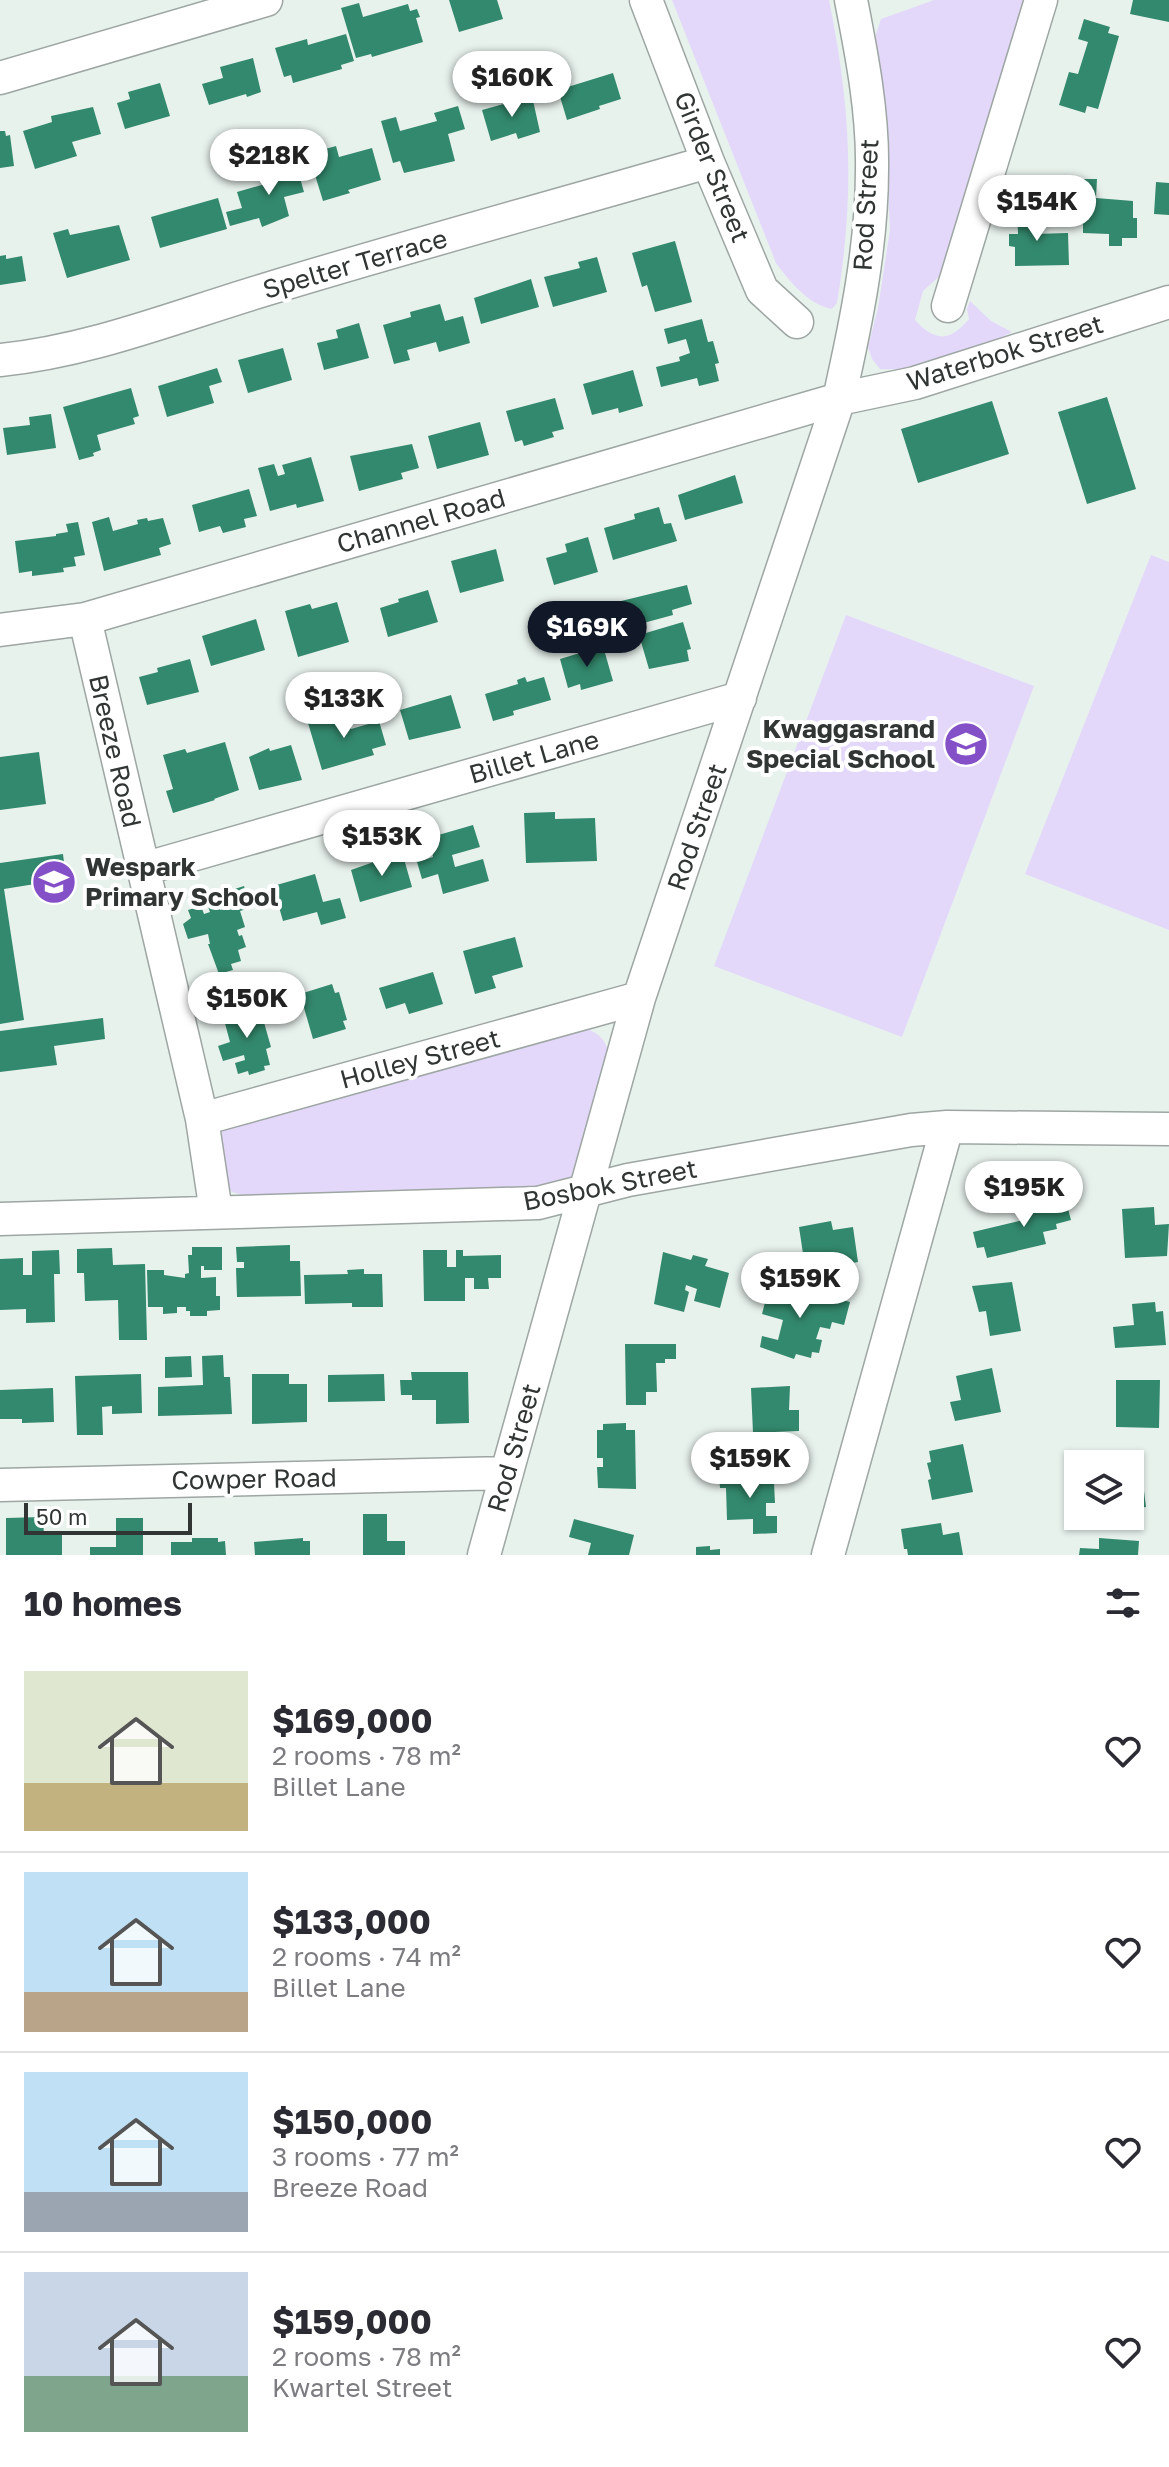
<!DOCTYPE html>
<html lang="en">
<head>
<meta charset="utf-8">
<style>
	body { margin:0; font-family:"Golos Text",sans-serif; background:#f7f7f7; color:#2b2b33; height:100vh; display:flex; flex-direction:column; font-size:30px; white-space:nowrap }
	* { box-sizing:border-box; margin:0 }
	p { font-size:26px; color:#7c7c81 }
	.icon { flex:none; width:44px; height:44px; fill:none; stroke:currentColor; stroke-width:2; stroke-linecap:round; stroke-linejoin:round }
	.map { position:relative; height:1555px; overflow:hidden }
	.sheet { display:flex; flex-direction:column; background:#fff; flex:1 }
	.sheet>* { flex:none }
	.controls { position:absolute; left:1064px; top:1450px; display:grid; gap:16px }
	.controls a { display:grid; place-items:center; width:80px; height:80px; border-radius:0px; background:#fff; box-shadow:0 2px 6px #0004; font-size:40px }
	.scale { position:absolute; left:24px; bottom:20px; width:168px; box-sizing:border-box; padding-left:8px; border:4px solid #313534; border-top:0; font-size:22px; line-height:28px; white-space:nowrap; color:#313534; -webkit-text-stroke:6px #fff; paint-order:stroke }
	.price { position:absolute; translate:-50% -68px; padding:0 18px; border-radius:28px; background:#fff; color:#222; font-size:26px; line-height:52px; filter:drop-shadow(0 2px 4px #0008) }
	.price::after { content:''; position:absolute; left:50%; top:48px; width:24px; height:18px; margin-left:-12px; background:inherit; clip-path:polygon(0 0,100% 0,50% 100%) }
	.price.active { background:#111827; color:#fff }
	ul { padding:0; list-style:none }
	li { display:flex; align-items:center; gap:24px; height:200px; padding:0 24px }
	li+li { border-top:2px solid #e1e1e2 }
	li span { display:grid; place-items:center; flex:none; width:224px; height:160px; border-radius:0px; color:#555 }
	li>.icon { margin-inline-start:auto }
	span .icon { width:96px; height:96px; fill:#fffc; stroke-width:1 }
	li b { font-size:34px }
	h2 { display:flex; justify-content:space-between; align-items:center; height:96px; padding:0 24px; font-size:34px }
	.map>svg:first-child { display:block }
	.green { fill:#e3d8fa }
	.building { fill:#33896d }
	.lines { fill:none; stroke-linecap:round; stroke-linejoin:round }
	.minor-casing { stroke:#9da6a2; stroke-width:35 }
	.minor { stroke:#fff; stroke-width:32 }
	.labels { text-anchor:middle; stroke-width:8; stroke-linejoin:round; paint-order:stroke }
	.street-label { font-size:26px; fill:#313534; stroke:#fff }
	.poi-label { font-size:26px; font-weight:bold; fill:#313534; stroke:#fff; text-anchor:end }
</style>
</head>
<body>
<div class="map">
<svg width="1169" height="1555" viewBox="0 0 1169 1555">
	<rect width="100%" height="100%" fill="#e8f2ed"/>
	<path class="green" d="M 672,0 L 829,0 C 851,108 855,194 837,303 L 832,309 C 809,305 789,281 776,263 Z
		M 934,0 L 1028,0 L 942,274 L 923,291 L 915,320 C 935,342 950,342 969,319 L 967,309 L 970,301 L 991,321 L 1012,332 C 976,351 922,372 880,369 L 872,359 L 868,347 L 878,308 L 890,230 L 887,169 L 875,50 L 876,34 L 881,19 Z
		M 1151,555 L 1169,562 L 1169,930 L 1025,874 Z
		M 846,615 L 1034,686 L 902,1037 L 714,966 Z
		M 568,1024 C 588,1030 601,1029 609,1052 L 574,1178 L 559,1185 L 263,1200 L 232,1192 L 216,1175 L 217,1137 L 238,1116 Z"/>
	<path class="building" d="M 449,0 L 497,0 L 503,19 L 459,32 Z
		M 1133,0 L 1169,0 L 1169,22 L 1130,14 Z
		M 359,3 L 363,17 L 408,4 L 410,11 L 417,9 L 420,17 L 416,18 L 423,42 L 372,57 L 371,54 L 356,58 L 341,8 Z
		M 1084,19 L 1110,27 L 1108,33 L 1119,36 L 1098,109 L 1087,106 L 1085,113 L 1059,105 L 1069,72 L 1078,74 L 1088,42 L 1078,39 Z
		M 346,34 L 354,61 L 341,65 L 342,69 L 293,83 L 291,75 L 284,77 L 275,48 L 307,39 L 308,45 Z
		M 253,58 L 261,92 L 247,97 L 246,94 L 209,105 L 202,84 L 223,78 L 220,67 Z
		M 613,73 L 621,99 L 599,106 L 600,109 L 567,120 L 558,90 Z
		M 160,83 L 170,116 L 125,129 L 117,103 L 130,99 L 128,92 Z
		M 532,96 L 540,132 L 518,139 L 516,133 L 491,141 L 482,110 Z
		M 458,106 L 465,129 L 448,134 L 455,161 L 404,173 L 400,161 L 393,163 L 381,121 L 396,117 L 400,131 L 437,121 L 434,113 Z
		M 93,107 L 101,134 L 72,142 L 77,156 L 35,169 L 23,131 L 52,122 L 51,116 Z
		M 0,131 L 5,131 L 6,136 L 10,135 L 14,166 L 0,168 Z
		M 336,146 L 339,157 L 372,148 L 381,180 L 348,190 L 350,193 L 323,201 L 315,175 L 303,179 L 297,157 Z
		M 294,157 L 304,192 L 284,197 L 289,216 L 262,227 L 259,218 L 230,226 L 226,212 L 242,208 L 237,192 L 279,180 L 274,163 Z
		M 1082,179 L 1097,179 L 1096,198 L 1133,201 L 1133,218 L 1137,218 L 1137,238 L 1122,238 L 1122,246 L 1109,246 L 1109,234 L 1083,233 L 1083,224 L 1077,224 Z
		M 1156,182 L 1169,183 L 1169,215 L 1154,214 Z
		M 218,198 L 227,229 L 160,248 L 151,217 Z
		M 1017,203 L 1033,203 L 1033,234 L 1068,233 L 1069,265 L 1015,266 L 1015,247 L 1009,246 L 1009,234 L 1018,234 Z
		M 119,225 L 130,260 L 67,278 L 53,233 L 68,229 L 70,235 Z
		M 675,241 L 692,302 L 655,312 L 647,285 L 642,287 L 632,253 Z
		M 6,255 L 6,259 L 22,256 L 26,281 L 0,285 L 0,256 Z
		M 597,257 L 607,292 L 553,307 L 544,277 L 580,268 L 578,262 Z
		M 531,279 L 539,307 L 481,324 L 474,298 Z
		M 440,304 L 445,321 L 463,316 L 470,343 L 439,352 L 436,342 L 407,350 L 410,360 L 394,364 L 383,325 L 411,317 L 410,312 Z
		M 702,319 L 708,342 L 713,341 L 719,363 L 715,364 L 719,381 L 699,386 L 697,378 L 661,387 L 656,367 L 680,361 L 679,357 L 690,353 L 686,339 L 668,344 L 664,329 Z
		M 359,323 L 369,358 L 324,370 L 317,343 L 338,338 L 336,330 Z
		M 283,348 L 292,380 L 248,393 L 238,360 Z
		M 217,368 L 222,382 L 209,386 L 214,403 L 167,417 L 158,386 Z
		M 633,370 L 643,406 L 619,413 L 618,408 L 592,415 L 583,384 Z
		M 131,388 L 139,416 L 133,418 L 135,424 L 97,435 L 101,450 L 93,453 L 94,456 L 79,460 L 63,407 Z
		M 1107,397 L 1136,489 L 1087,504 L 1058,412 Z
		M 555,398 L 564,429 L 552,432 L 554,437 L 524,446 L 522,440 L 515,442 L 506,411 Z
		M 992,401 L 1009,454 L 918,483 L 901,429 Z
		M 51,414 L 56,448 L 7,455 L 3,428 L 30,425 L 29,417 Z
		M 480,422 L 489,455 L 437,469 L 428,436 Z
		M 412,444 L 419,468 L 401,473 L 403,479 L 359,491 L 350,456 Z
		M 311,457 L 324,501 L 297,508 L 296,504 L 270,511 L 258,468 L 274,464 L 278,476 L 285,474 L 282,465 Z
		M 735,475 L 743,503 L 685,520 L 678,495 Z
		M 249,489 L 257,516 L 244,519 L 246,527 L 223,533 L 220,526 L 199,532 L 192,505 Z
		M 659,507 L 664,524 L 671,523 L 677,541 L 613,560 L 604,528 L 635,519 L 634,514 Z
		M 109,517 L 113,531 L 138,524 L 137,520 L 147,518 L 148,521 L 163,518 L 171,544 L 159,548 L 161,555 L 104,571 L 92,522 Z
		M 78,522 L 85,555 L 74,557 L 76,566 L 63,568 L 64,572 L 32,576 L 32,571 L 19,573 L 15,541 L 56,536 L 56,534 L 68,532 L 66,524 Z
		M 588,537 L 598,572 L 554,585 L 546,558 L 567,552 L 565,544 Z
		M 496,549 L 504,581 L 460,593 L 451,561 Z
		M 687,585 L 692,604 L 672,610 L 673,615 L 625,628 L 617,602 Z
		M 428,590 L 438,622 L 388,637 L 380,608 L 399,602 L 398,599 Z
		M 337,602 L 349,642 L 298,657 L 285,611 L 310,604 L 312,609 Z
		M 256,619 L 265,650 L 211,666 L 202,636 Z
		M 683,622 L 691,649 L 687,650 L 689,661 L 649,669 L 639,635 Z
		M 603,646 L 613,681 L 581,690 L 580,684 L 568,688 L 560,659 Z
		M 190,659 L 199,692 L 147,705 L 139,677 L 158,672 L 157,668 Z
		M 525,677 L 527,682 L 544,677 L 551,700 L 513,711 L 514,715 L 493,721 L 485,694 L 518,684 L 517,680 Z
		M 451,695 L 461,728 L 409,740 L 400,710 Z
		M 346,712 L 351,729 L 379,721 L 386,745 L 372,749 L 374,755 L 322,770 L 308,723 Z
		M 225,742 L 239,790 L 214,799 L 215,800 L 173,813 L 166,791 L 173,789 L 163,755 L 185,749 L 187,753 Z
		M 291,745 L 302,780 L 259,790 L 249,757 L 269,748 L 270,751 Z
		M 39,752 L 46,804 L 0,810 L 0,757 Z
		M 555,812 L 555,819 L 595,818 L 597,861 L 526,863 L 524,813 Z
		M 473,825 L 480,847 L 452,855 L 455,867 L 483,859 L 489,881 L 443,894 L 438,874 L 422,879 L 417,862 L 433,857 L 428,838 Z
		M 402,852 L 412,887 L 360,902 L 351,870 Z
		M 63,854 L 66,879 L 4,889 L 24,1020 L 0,1024 L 0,863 Z
		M 315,874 L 323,902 L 340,898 L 346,918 L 321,925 L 317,912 L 283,921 L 273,886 Z
		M 244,886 L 250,908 L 240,911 L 245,927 L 237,930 L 239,936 L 242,935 L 246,947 L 238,950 L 241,961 L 231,964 L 233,970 L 219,974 L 208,944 L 210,944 L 208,934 L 188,939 L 183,924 L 191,918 L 188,910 L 201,906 L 204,914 L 210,912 L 207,904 L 218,901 L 220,910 L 229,907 L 225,892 Z
		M 515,937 L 523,967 L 492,976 L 496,988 L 475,994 L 463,951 Z
		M 433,972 L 443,1004 L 409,1014 L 405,1003 L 386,1009 L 379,988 Z
		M 332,984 L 335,993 L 339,992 L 347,1020 L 343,1021 L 346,1029 L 313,1039 L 300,994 Z
		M 259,1005 L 271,1047 L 266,1049 L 270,1065 L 264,1066 L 265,1070 L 249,1075 L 248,1071 L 238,1074 L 235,1063 L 245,1060 L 244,1055 L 223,1061 L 218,1046 L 230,1042 L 223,1016 Z
		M 103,1018 L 105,1039 L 54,1046 L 57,1065 L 0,1072 L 0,1031 Z
		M 1064,1194 L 1071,1220 L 1056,1224 L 1057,1229 L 1043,1232 L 1046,1244 L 987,1258 L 984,1247 L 977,1248 L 973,1232 L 1023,1220 L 1021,1210 L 1044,1205 L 1043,1199 Z
		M 1154,1207 L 1155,1225 L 1169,1224 L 1167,1256 L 1125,1258 L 1122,1209 Z
		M 831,1221 L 833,1230 L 853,1227 L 858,1262 L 847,1264 L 847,1261 L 805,1267 L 799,1227 Z
		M 290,1245 L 290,1261 L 300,1261 L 301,1296 L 237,1297 L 236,1268 L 244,1268 L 244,1262 L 237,1262 L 236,1247 Z
		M 192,1247 L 222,1247 L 222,1270 L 204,1270 L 204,1266 L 201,1266 L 201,1278 L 216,1277 L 216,1296 L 220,1296 L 220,1310 L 207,1311 L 207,1316 L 190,1316 L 190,1311 L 186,1311 L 186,1307 L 177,1307 L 177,1313 L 163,1314 L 163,1307 L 148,1307 L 147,1270 L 164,1270 L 164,1275 L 185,1278 L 185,1274 L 189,1273 L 188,1255 L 192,1255 Z
		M 112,1248 L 113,1265 L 145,1264 L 147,1340 L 119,1340 L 118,1300 L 85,1301 L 84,1273 L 77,1273 L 77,1249 Z
		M 59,1250 L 60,1274 L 54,1274 L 55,1322 L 26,1323 L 26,1309 L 0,1310 L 0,1259 L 23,1258 L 23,1275 L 32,1275 L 32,1251 Z
		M 423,1250 L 447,1250 L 447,1267 L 456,1267 L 456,1250 L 463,1250 L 463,1256 L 501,1255 L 501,1278 L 488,1278 L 489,1289 L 474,1289 L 474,1278 L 465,1278 L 465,1301 L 424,1301 Z
		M 663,1252 L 691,1260 L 693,1255 L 708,1259 L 705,1266 L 729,1273 L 720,1308 L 694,1301 L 697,1289 L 686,1285 L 685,1290 L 689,1292 L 684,1312 L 654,1304 Z
		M 364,1269 L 364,1274 L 382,1274 L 383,1307 L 352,1307 L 352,1303 L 305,1304 L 304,1275 L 348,1274 L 347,1270 Z
		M 1012,1282 L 1021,1331 L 990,1336 L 986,1311 L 979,1312 L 972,1286 Z
		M 770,1283 L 811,1294 L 810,1299 L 824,1302 L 826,1296 L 850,1302 L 844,1325 L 832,1322 L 830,1329 L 820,1327 L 816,1339 L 822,1340 L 819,1353 L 812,1352 L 811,1358 L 796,1354 L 794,1359 L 760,1347 L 762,1336 L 778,1340 L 783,1320 L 762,1314 Z
		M 1155,1302 L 1156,1312 L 1163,1311 L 1166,1345 L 1115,1348 L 1113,1327 L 1134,1325 L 1132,1304 Z
		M 625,1344 L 676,1344 L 676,1359 L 665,1359 L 665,1363 L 656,1363 L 657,1392 L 646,1392 L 646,1405 L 626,1405 Z
		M 223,1355 L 224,1377 L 230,1377 L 232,1414 L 158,1416 L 158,1387 L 203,1385 L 202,1356 Z
		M 191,1356 L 192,1377 L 165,1378 L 165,1357 Z
		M 992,1368 L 1001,1412 L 955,1421 L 950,1402 L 961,1400 L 956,1376 Z
		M 411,1372 L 468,1372 L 469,1423 L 436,1424 L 436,1400 L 412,1400 L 412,1395 L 401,1395 L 400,1380 L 412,1380 Z
		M 141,1374 L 142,1413 L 112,1414 L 112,1406 L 102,1407 L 103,1435 L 77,1435 L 75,1376 Z
		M 252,1374 L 289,1374 L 289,1384 L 307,1384 L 307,1422 L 252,1424 Z
		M 384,1374 L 385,1401 L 328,1402 L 328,1375 Z
		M 1116,1380 L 1160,1380 L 1159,1428 L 1116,1427 Z
		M 790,1386 L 789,1410 L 799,1410 L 799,1431 L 753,1433 L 751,1388 Z
		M 53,1388 L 54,1422 L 22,1423 L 22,1419 L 0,1419 L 0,1390 Z
		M 626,1423 L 626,1430 L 635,1430 L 636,1489 L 598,1488 L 597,1467 L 603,1467 L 603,1458 L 597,1458 L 597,1430 L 603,1430 L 603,1424 Z
		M 963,1444 L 973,1492 L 932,1500 L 928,1480 L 931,1479 L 927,1463 L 931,1462 L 929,1451 Z
		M 1135,1462 L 1137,1475 L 1142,1475 L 1146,1507 L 1130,1509 L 1130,1463 Z
		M 750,1466 L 761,1466 L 761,1483 L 774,1483 L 775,1503 L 766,1503 L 766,1516 L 777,1516 L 777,1533 L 753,1534 L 753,1519 L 727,1520 L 726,1488 L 720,1488 L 719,1475 L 750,1474 Z
		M 363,1514 L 387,1514 L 387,1541 L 405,1541 L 405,1555 L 363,1555 Z
		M 43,1517 L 44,1535 L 62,1534 L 62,1555 L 6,1555 L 6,1518 Z
		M 116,1518 L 143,1518 L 143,1555 L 90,1555 L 90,1547 L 116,1547 Z
		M 574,1519 L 634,1535 L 629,1555 L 588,1555 L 591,1543 L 569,1537 Z
		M 941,1523 L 943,1535 L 959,1532 L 963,1555 L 908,1555 L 907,1549 L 904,1549 L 901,1529 Z
		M 192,1538 L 218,1538 L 218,1542 L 225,1541 L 226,1555 L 171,1555 L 171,1542 L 192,1542 Z
		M 303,1538 L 303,1541 L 310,1541 L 310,1555 L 255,1555 L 254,1542 Z
		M 1099,1538 L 1139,1541 L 1138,1555 L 1079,1555 L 1080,1548 L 1099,1549 Z
		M 710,1546 L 710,1550 L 720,1549 L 720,1555 L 696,1555 L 696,1547 Z"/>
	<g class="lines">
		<g class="minor-casing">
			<path id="minor" d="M 646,0 L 708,162 L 762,290 L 797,322
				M 0,78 L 266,0
				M 948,306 L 1041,0
				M 0,360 C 91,351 177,316 264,290 C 411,245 560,205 708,162
				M 85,619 L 202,1119 L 216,1212
				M 0,630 L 85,619 L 839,399 L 915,383 L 1169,302
				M 143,869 L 740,698
				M 202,1119 L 639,998
				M 0,1219 L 538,1203 L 628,1180 L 911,1130 L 947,1127 L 1169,1129
				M 0,1485 L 507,1473
				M 484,1555 L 639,998 L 839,399 C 856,323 872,247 872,169 C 873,113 862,56 851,0
				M 828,1555 L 947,1127"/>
		</g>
		<use href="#minor" class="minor"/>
	</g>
	<defs>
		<g id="school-disc" transform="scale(2.3)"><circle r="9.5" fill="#8450c7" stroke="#fff"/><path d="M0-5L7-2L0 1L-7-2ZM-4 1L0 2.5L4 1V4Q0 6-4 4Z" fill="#fff"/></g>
	</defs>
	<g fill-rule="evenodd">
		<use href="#school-disc" x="966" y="744"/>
		<use href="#school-disc" x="54" y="882"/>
	</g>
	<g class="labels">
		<g class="street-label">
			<text transform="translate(712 167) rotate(68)" y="9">Girder Street</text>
			<text transform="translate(866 205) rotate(-87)" y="9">Rod Street</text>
			<text transform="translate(355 264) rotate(-16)" y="9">Spelter Terrace</text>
			<text transform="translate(1005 353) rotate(-17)" y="9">Waterbok Street</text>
			<text transform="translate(421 521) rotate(-16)" y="9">Channel Road</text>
			<text transform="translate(115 751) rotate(77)" y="9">Breeze Road</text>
			<text transform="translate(534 757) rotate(-16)" y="9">Billet Lane</text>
			<text transform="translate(697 827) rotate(-71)" y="9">Rod Street</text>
			<text transform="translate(420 1059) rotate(-15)" y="9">Holley Street</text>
			<text transform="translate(610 1185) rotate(-11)" y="9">Bosbok Street</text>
			<text transform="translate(514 1448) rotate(-74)" y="9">Rod Street</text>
			<text transform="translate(254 1479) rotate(-1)" y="9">Cowper Road</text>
		</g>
		<g class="poi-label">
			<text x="935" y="738">Kwaggasrand<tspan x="935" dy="30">Special School</tspan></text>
			<text x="85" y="876" text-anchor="start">Wespark<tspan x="85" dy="30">Primary School</tspan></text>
		</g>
	</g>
</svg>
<div class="controls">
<a><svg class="icon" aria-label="layers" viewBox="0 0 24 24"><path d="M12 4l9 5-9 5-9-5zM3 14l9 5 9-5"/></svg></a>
</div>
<div class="scale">50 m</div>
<b class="price" style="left:512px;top:119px">$160K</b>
<b class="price" style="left:269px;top:197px">$218K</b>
<b class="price" style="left:1037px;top:243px">$154K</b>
<b class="price active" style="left:587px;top:669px">$169K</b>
<b class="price" style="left:344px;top:740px">$133K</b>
<b class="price" style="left:382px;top:878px">$153K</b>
<b class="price" style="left:247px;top:1040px">$150K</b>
<b class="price" style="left:1024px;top:1229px">$195K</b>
<b class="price" style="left:800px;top:1320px">$159K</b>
<b class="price" style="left:750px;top:1500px">$159K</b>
</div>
<section class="sheet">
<h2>10 homes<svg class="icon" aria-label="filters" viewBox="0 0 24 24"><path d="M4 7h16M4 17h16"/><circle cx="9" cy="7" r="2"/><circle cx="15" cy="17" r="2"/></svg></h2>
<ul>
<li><span style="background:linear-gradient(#dfe7d0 70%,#c2b280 0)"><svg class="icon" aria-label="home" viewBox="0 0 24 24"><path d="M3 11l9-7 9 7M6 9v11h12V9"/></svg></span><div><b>$169,000</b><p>2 rooms · 78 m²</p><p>Billet Lane</p></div><svg class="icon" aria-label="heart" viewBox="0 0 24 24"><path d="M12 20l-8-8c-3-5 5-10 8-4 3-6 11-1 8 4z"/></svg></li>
<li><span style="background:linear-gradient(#bfe0f5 75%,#b9a48a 0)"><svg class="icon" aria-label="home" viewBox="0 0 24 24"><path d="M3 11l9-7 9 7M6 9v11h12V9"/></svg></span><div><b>$133,000</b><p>2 rooms · 74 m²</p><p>Billet Lane</p></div><svg class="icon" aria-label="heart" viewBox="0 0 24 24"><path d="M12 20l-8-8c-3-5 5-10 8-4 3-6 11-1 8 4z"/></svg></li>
<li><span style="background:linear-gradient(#bfe0f5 75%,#9aa5b1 0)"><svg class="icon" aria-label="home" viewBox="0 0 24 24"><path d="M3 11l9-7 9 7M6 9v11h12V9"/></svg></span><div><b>$150,000</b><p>3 rooms · 77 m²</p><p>Breeze Road</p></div><svg class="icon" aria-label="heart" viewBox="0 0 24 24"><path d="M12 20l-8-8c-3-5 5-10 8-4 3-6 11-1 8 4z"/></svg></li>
<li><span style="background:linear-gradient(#c9d6e8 65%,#7fa58c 0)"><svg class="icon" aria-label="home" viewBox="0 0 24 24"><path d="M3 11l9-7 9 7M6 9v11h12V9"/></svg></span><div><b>$159,000</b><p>2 rooms · 78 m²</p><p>Kwartel Street</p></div><svg class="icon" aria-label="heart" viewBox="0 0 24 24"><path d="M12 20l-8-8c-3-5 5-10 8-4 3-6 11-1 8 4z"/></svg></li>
</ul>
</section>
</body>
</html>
